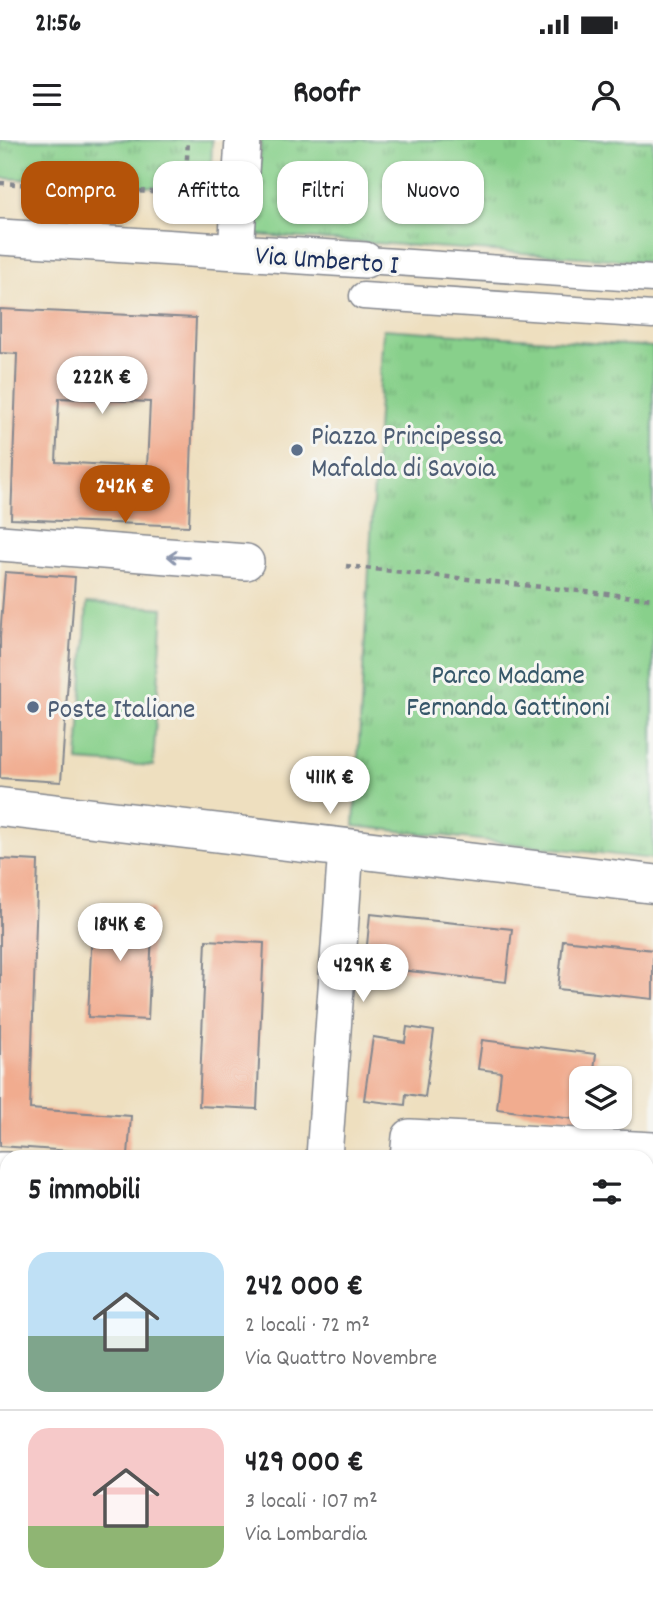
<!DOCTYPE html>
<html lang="it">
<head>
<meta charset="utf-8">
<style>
	body { margin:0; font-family:Dekko,sans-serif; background:#f6f6f6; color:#202124; height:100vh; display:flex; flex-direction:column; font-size:26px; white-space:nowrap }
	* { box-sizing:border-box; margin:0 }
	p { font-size:23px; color:#757577 }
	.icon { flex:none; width:38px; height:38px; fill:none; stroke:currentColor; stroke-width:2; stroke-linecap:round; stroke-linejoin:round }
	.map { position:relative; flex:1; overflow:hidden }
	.side { position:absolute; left:0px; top:1010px; width:654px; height:450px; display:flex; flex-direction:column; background:#fff; border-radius:21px 21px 0 0; box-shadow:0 2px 5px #0004 }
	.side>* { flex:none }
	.guide { position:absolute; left:21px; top:21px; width:612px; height:63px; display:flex; gap:14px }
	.controls { position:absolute; left:569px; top:926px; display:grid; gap:14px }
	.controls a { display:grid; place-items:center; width:63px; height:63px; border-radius:14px; background:#fff; box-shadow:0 2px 5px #0004; font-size:35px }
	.price { position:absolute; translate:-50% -60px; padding:0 16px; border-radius:24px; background:#fff; color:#222; font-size:23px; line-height:46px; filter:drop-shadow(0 2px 4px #0008) }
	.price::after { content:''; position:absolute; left:50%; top:42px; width:21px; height:16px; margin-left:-10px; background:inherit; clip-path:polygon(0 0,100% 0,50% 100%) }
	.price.selected { background:#b45309; color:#fff }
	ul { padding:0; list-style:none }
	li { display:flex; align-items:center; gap:21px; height:175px; padding:0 28px }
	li+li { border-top:2px solid #e0e0e0 }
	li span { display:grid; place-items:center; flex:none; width:196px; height:140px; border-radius:21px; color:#555 }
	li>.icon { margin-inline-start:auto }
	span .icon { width:84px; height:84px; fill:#fffc; stroke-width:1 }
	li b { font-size:30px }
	h2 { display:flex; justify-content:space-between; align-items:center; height:84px; padding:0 28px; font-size:30px }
	.pill { padding:0 24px; border-radius:21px; background:#fff; box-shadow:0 2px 5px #0004; font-size:24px; line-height:63px }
	.pill.selected { background:#b45309; color:#fff }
	.status { display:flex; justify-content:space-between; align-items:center; height:49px; padding:0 35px; background:#fff; direction:ltr }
	.status svg { height:19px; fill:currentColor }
	header { display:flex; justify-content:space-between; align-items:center; height:91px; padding:0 28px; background:#fff; font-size:32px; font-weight:700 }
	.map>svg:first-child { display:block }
	.grass { fill:url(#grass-dots); stroke:#528074; stroke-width:2 }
	.park { fill:url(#park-tufts); stroke:#528074; stroke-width:2 }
	.garden { fill:#88d08b; stroke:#528074; stroke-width:2 }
	.building { fill:#f1ac8f; fill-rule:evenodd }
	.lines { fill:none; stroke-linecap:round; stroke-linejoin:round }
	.pedestrian-casing { stroke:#84878e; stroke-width:29 }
	.minor-casing { stroke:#84878e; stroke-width:38 }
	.tertiary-casing { stroke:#84878e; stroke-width:41 }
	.path { stroke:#84878e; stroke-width:4.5; stroke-dasharray:5 5; stroke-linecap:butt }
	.pedestrian { stroke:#fff; stroke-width:26 }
	.minor { stroke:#fff; stroke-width:35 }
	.tertiary { stroke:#fff; stroke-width:38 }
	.oneway { stroke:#8d97ae }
	.service-dot { fill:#5c6f8a; stroke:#f6f6f2; stroke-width:2.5 }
	.labels { text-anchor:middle; stroke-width:6; stroke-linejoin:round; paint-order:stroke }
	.street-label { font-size:28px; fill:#1b2f5e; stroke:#f6f6f2 }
	.service-label { font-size:28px; fill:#4e5e75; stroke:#f6f6f2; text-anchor:start }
	.park-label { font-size:28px; fill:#365769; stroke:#f6f6f2 }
</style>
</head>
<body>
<div class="status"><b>21:56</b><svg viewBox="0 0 49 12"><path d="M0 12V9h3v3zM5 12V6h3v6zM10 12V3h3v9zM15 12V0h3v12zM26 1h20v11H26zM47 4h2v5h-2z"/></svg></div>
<header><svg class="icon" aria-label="menu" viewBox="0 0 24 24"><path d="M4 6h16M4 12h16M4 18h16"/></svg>Roofr<svg class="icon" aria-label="person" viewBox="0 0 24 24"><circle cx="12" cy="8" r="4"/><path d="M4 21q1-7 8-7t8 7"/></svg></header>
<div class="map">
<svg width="653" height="1458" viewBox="0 0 653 1458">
	<defs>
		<pattern id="grass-dots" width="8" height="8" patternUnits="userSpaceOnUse" patternTransform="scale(1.75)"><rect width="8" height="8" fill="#88d08b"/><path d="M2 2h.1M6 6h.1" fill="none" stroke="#6ea975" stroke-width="1.8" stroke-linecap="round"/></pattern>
		<pattern id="park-tufts" width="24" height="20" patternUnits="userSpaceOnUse" patternTransform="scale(1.75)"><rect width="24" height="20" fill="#88d08b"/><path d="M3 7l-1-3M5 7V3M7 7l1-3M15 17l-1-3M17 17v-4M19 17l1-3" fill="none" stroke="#6ea975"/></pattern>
	</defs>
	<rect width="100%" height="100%" fill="#f6f6f2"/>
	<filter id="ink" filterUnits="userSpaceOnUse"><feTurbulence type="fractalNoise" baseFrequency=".0143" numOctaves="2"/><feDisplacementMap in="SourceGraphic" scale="14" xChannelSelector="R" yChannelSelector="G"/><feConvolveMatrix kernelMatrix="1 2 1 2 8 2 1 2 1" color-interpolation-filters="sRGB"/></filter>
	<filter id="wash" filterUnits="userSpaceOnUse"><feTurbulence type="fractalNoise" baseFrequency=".00686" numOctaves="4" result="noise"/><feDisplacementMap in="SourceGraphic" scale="28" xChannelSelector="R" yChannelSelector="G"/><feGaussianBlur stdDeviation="1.57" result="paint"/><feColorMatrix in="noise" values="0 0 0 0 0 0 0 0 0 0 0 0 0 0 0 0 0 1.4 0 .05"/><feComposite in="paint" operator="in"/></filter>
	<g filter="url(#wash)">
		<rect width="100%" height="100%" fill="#eedfbf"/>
		<path class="grass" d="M 84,1452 L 196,1452 L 196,1453 L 195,1458 L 83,1458 Z
			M 444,1452 L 521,1452 L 592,1456 L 592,1458 L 443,1458 Z
			M 240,1453 L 352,1452 L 352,1458 L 240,1458 Z"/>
		<path class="park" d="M 0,0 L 212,0 L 211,33 L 162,31 L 161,47 L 0,38 Z
			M 261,0 L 653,0 L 653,122 L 256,95 Z
			M 383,189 L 653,207 L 653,719 L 354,686 Z"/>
		<path class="garden" d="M 87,463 L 163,468 L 153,626 L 78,621 Z"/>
		<g id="blocks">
			<path class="building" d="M 0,169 L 196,178 L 189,386 L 11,379 L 17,214 L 0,213 ZM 59,258 L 150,262 L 147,327 L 56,322 Z
				M 5,432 L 75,437 L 61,642 L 0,638 L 0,497 Z
				M 0,719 L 38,721 L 30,969 L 131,976 L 128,1015 L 0,1006 Z
				M 93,766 L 153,769 L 148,880 L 88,877 Z
				M 370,774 L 512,789 L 506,842 L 365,826 Z
				M 206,800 L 264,803 L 257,969 L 199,966 Z
				M 563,800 L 653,810 L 653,859 L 558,849 Z
				M 407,887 L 434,891 L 425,957 L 406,954 L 405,965 L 364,960 L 373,897 L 405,902 Z
				M 482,900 L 596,914 L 593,938 L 581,938 L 581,976 L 589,976 L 588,981 L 497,969 L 501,932 L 478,929 Z"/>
		</g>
	</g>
	<g filter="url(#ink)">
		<use href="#blocks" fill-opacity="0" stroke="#84878e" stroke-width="2"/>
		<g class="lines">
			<g class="pedestrian-casing">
				<path id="pedestrian" d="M 365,120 L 653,139
					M 363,156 L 653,175"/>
			</g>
			<g class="minor-casing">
				<path id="minor" d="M 0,97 L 365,120
					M 236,112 L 243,0
					M 0,403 L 246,422
					M 324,1017 L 346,708
					M 408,1017 L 410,997 L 653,1010
					M 0,1030 L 7,1030
					M 648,1444 L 653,1445
					M 42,1458 L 42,1452
					M 217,1458 L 217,1452
					M 398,1458 L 398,1452"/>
			</g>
			<g class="tertiary-casing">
				<path id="tertiary" d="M 0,667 L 653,744"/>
			</g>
			<path class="path" d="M 0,43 L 185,54 L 188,0
				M 91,72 L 92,48
				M 346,426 L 653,459"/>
			<use href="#pedestrian" class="pedestrian"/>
			<use href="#minor" class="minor"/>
			<use href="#tertiary" class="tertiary"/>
		</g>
		<defs><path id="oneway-shaft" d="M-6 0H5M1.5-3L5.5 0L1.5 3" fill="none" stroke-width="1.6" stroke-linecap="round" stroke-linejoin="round" transform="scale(1.75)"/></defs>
		<use class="oneway" href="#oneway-shaft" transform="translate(178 417) rotate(-176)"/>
	</g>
	<g class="service-dot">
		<circle cx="297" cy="310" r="7"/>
		<circle cx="33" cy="567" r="7"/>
	</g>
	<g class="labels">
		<g class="street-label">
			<text transform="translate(327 118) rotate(4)" y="10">Via Umberto I</text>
		</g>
		<g class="service-label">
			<text x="311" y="304">Piazza Principessa<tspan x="311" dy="32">Mafalda di Savoia</tspan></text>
			<text x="47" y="577">Poste Italiane</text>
		</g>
		<g class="park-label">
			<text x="508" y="543">Parco Madame<tspan x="508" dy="32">Fernanda Gattinoni</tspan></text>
		</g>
	</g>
</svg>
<div class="controls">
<a><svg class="icon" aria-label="layers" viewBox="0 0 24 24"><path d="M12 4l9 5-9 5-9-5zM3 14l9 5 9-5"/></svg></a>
</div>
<b class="price" style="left:102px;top:276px">222K €</b>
<b class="price selected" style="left:125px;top:385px">242K €</b>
<b class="price" style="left:330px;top:676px">411K €</b>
<b class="price" style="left:120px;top:823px">184K €</b>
<b class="price" style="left:363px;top:864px">429K €</b>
<div class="guide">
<a class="pill selected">Compra</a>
<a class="pill">Affitta</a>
<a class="pill">Filtri</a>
<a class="pill">Nuovo</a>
</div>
<section class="side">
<h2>5 immobili<svg class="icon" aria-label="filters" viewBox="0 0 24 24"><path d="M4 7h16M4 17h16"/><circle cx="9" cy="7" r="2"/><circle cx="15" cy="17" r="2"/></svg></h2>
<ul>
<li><span style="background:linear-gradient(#bfe0f5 60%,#7fa58c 0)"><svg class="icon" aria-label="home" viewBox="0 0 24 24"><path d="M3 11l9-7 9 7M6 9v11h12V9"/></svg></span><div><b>242 000 €</b><p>2 locali · 72 m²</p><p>Via Quattro Novembre</p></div></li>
<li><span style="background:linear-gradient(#f6c9c9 70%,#8fb573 0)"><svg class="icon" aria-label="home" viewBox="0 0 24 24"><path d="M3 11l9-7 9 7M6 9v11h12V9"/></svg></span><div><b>429 000 €</b><p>3 locali · 107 m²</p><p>Via Lombardia</p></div></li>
</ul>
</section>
</div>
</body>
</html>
